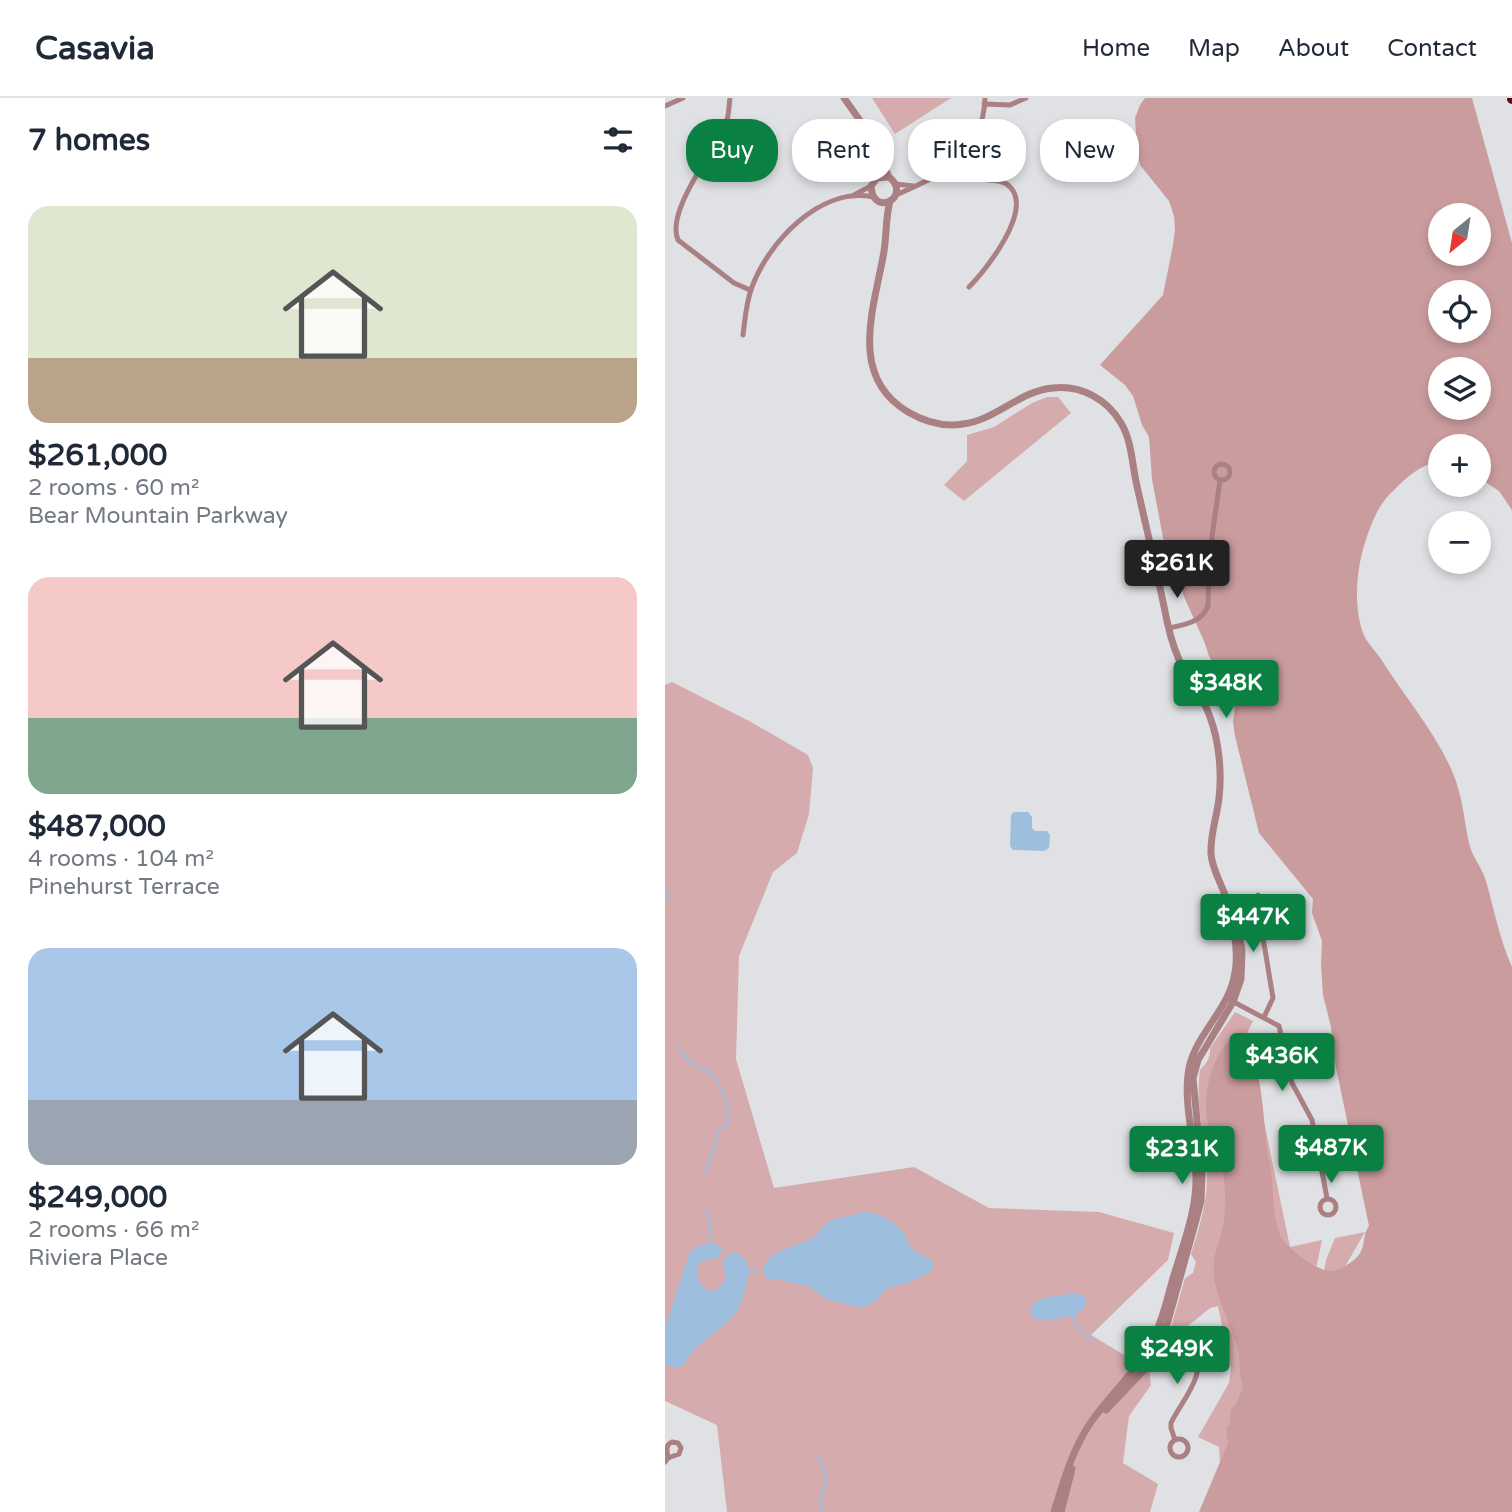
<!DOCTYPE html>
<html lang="en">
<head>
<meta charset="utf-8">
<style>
	body { margin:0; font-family:"Varela Round",sans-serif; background:#f2f2f3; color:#1f2937; height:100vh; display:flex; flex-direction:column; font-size:26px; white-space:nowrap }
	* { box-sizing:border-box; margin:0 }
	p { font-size:23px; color:#747a83 }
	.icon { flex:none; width:38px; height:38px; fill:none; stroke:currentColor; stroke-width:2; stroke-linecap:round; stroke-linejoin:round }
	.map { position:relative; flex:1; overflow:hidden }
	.drawer { display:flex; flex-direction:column; background:#fff; width:665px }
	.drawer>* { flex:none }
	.top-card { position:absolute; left:21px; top:21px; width:665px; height:63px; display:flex; gap:14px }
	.needle { width:46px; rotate:210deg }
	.buttons { position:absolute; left:763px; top:105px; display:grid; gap:14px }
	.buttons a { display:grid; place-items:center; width:63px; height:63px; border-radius:50%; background:#fff; box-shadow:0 4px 10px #0003; font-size:35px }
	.price { position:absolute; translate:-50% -60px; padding:0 16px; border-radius:7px; background:#0b8043; color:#fff; font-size:23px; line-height:46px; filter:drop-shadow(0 2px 4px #0008) }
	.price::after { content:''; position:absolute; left:50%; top:42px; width:21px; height:16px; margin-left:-10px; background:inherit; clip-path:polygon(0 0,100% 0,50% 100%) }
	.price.selected { background:#222; color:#fff }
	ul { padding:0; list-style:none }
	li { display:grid; align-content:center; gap:14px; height:371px; padding:0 28px }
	li span { display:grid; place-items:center; height:217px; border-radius:21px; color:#555 }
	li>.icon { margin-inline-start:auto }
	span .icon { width:126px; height:126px; fill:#fffc; stroke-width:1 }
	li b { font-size:30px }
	h2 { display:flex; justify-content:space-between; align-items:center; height:84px; padding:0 28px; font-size:30px }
	.pill { padding:0 24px; border-radius:28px; background:#fff; box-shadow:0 4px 10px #0003; font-size:24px; line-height:63px }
	.pill.selected { background:#0b8043; color:#fff }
	header { display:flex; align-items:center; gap:42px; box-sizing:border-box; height:98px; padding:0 35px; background:#fff; border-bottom:2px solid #e0e1e3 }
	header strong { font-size:33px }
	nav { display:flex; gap:38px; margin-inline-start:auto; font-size:24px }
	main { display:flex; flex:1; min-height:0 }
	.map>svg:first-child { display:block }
	.green { fill:#d6abad }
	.forest { fill:#cb9c9e; fill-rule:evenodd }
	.water { fill:#9ebedd }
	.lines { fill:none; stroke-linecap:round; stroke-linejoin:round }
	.stream { stroke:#9ebedd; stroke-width:2 }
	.minor { stroke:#ab8083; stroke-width:5 }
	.tertiary { stroke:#ab8083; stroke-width:7 }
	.motorway { stroke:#600a1f; stroke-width:10 }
</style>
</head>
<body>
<header>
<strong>Casavia</strong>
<nav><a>Home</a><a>Map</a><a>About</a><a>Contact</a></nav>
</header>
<main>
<section class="drawer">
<h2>7 homes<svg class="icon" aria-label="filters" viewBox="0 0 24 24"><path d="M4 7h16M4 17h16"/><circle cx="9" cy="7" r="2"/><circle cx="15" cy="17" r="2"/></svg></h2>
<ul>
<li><span style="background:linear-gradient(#dfe7d0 70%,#b9a48a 0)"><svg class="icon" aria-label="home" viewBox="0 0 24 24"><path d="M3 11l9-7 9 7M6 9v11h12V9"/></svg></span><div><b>$261,000</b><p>2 rooms · 60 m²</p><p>Bear Mountain Parkway</p></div></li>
<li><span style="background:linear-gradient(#f6c9c9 65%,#7fa58c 0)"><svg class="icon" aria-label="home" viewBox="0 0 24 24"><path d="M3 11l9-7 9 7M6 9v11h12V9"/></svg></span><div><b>$487,000</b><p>4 rooms · 104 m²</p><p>Pinehurst Terrace</p></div></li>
<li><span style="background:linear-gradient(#a9c7e8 70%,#9aa5b1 0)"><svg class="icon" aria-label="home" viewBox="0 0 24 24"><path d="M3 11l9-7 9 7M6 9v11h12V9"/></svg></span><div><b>$249,000</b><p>2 rooms · 66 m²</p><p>Riviera Place</p></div></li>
</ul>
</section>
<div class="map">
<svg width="847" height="1414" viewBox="0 0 847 1414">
	<rect width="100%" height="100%" fill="#dfe1e4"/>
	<path class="green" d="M 207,0 L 286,0 L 230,36 Z
		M 382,299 L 393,299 L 406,315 L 299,403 L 279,387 L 302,363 L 302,337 L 329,329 L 367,305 Z
		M 7,584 L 86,624 L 143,657 L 148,670 L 144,716 L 132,755 L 108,774 L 74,858 L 71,961 L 109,1090 L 249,1069 L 324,1110 L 434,1114 L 509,1135 L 503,1162 L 426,1237 L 484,1272 L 486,1287 L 464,1318 L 458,1365 L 493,1386 L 485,1414 L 62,1414 L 52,1327 L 0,1303 L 0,587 Z
		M 570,914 L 588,923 L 581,937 L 625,1149 L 657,1142 L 650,1176 L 556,1382 L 554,1349 L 533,1339 L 564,1285 L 566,1270 L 553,1208 L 545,1210 L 513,1236 L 505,1233 L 520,1180 L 528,1175 L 531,1164 L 526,1156 C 534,1130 543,1103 542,1076 C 540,1042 530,1006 535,972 C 541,966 546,959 545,950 Z
		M 700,1134 L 671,1184 L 658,1178 L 661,1162 L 670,1140 Z"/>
	<path class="forest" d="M 480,0 L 807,0 L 847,145 L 847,412 L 834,393 L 814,380 L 814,348 L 775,348 L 775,365 C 756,363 735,386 723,398 C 710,413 704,432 698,451 C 691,477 689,509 698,535 C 701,544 710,552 716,561 C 739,598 769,632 787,673 C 797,695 799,721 804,745 C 807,759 817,769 821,783 C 829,811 835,843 847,869 L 847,1414 L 534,1414 L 563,1345 L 561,1330 L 565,1325 L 566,1312 L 572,1304 L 578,1289 C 574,1280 575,1268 574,1258 C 569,1227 546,1197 549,1166 C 549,1157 552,1149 555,1140 C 559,1126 561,1112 560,1098 C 560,1082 557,1065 552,1051 C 549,1040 543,1032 542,1021 C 538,997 547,956 566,941 C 570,938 576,938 581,937 C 588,956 593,974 596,994 C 599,1015 600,1037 603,1058 C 604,1063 606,1068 606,1073 C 609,1094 607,1117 615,1137 C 620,1149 653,1174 666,1173 C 674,1173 684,1166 690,1161 C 702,1150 696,1139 704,1128 L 669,960 L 666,929 L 658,897 L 656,867 L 657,843 L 647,815 L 648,801 L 594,735 L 570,638 L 568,624 L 570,609 L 569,593 L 551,571 L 544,558 L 539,543 L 520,501 L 498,440 L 487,381 L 484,339 L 477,327 L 468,298 L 460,287 L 435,267 L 498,197 L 508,147 L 510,132 L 509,118 L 504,103 L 475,67 L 472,51 L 470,20 L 475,7 ZM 775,117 L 814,117 L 814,156 L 775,156 ZM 775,194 L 814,194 L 814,233 L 775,233 ZM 775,271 L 814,271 L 814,310 L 775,310 Z"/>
	<path class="water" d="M 349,714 L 363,714 L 367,719 L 367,730 L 370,733 L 382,733 L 385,737 L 384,750 L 379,753 L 348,752 L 345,748 L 346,717 Z
		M 197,1114 C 211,1113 228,1122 237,1133 C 241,1137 242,1143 245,1148 C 249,1154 261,1159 268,1163 L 268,1169 L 265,1174 L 245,1184 L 221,1191 L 211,1203 L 202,1208 L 194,1209 L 163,1202 L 143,1188 L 114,1182 L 105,1182 L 98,1176 C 97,1152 134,1149 149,1139 C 155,1134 158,1126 165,1123 C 172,1119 188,1118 197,1114 Z
		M 46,1145 L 53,1147 L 59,1152 L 50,1162 C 27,1161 32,1169 35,1186 L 41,1191 L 49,1193 C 62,1185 62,1177 57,1164 L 67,1154 C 86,1158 86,1172 81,1187 C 78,1198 77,1208 69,1217 C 57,1231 41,1239 28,1253 C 24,1257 21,1266 15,1269 C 9,1271 4,1268 0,1265 L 0,1230 L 24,1156 L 32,1148 Z
		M 413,1195 L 420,1199 C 424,1217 405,1219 391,1221 C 386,1221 379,1223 373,1222 C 367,1220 368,1219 365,1213 L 369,1204 L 382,1199 Z"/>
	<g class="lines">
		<path class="stream" d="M 0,789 L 4,802
			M 13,950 C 18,955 23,962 29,967 C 34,970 40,970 44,974 C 57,986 66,1009 63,1026 L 51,1036 L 51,1044 L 40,1077
			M 40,1112 L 46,1127 L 46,1145
			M 85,1173 L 92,1173
			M 407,1218 L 414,1232 L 430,1242
			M 153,1356 L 159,1373 L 161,1383 L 160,1390 L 155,1399 L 157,1414"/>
		<path class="minor" d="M 65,0 C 64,7 64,15 62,22 C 52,51 0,112 13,142 L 69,185 L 85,192
			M 319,6 L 345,7 L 361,0
			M 0,8 L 18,0
			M 293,62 C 300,68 306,77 314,80 C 325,84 337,80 345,89 C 368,112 322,171 304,189
			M 230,86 L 249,88
			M 189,97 L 206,88
			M 231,97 C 277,77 318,58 320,0
			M 78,237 C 80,222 81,204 87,189 C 103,145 155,88 208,99
			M549 374a8 8 0 1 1 16 0a8 8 0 1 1-16 0Z
			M 504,530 C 519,527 537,524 543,508 L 544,460 L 555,382
			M 593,797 L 593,809 L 608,900 L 599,919
			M 565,902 L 614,928 L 627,985 L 647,1022 L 662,1100
			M655 1109a8 8 0 1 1 16 0a8 8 0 1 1-16 0Z
			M 494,1236 C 504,1241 517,1244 525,1250 C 548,1270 515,1305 506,1325 L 506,1330 L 510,1342
			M505 1350a9 9 0 1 1 18 0a9 9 0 1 1-18 0Z
			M 0,1364 L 3,1360 C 2,1353 0,1347 7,1344 L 13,1345 L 16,1350 L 14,1356 L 3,1360"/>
		<path class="tertiary" d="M 179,0 L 201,31 L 224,79 C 248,98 208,121 206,88 L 212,80 L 224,79
			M 225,103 C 220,122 222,140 218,159 C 208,213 184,279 243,314 C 260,324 279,329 298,326 C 331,322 354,293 388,290 C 416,287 442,301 456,325 C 467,343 467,367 472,388 C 482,433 493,478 502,523 C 506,542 512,560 521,576 C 529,591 540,603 545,619 C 554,643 557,674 554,700 C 552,719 545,736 546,756 C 547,771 557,787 562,802 C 568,822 574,854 570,874 C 565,913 526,939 523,977 C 519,1012 531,1047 531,1082 C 531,1114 518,1147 509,1177 C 504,1193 501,1209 495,1224 C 482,1265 450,1290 426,1324 C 407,1352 399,1382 389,1414
			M 441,1312 L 478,1273 L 495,1244 L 503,1223 L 531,1122 L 536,1103 L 537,1076 L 528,980 L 533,962 L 568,904 L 576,881 L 577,852 L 569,813
			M 396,1414 L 407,1371"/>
		<path class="motorway" d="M 847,0 L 847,1"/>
	</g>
</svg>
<div class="buttons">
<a><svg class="needle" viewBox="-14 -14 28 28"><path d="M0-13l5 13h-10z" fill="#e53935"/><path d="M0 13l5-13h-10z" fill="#747a83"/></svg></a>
<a><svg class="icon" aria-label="locate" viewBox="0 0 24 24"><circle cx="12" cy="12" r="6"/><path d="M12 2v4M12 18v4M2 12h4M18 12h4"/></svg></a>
<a><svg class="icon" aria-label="layers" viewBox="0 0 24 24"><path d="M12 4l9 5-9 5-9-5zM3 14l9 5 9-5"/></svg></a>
<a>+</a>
<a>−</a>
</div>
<b class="price selected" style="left:512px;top:502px">$261K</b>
<b class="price" style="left:561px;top:622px">$348K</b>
<b class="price" style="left:588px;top:856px">$447K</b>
<b class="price" style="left:617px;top:995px">$436K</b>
<b class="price" style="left:666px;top:1087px">$487K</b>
<b class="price" style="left:517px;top:1088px">$231K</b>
<b class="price" style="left:512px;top:1288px">$249K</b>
<div class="top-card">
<a class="pill selected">Buy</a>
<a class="pill">Rent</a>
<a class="pill">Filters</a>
<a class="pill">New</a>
</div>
</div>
</main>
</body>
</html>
